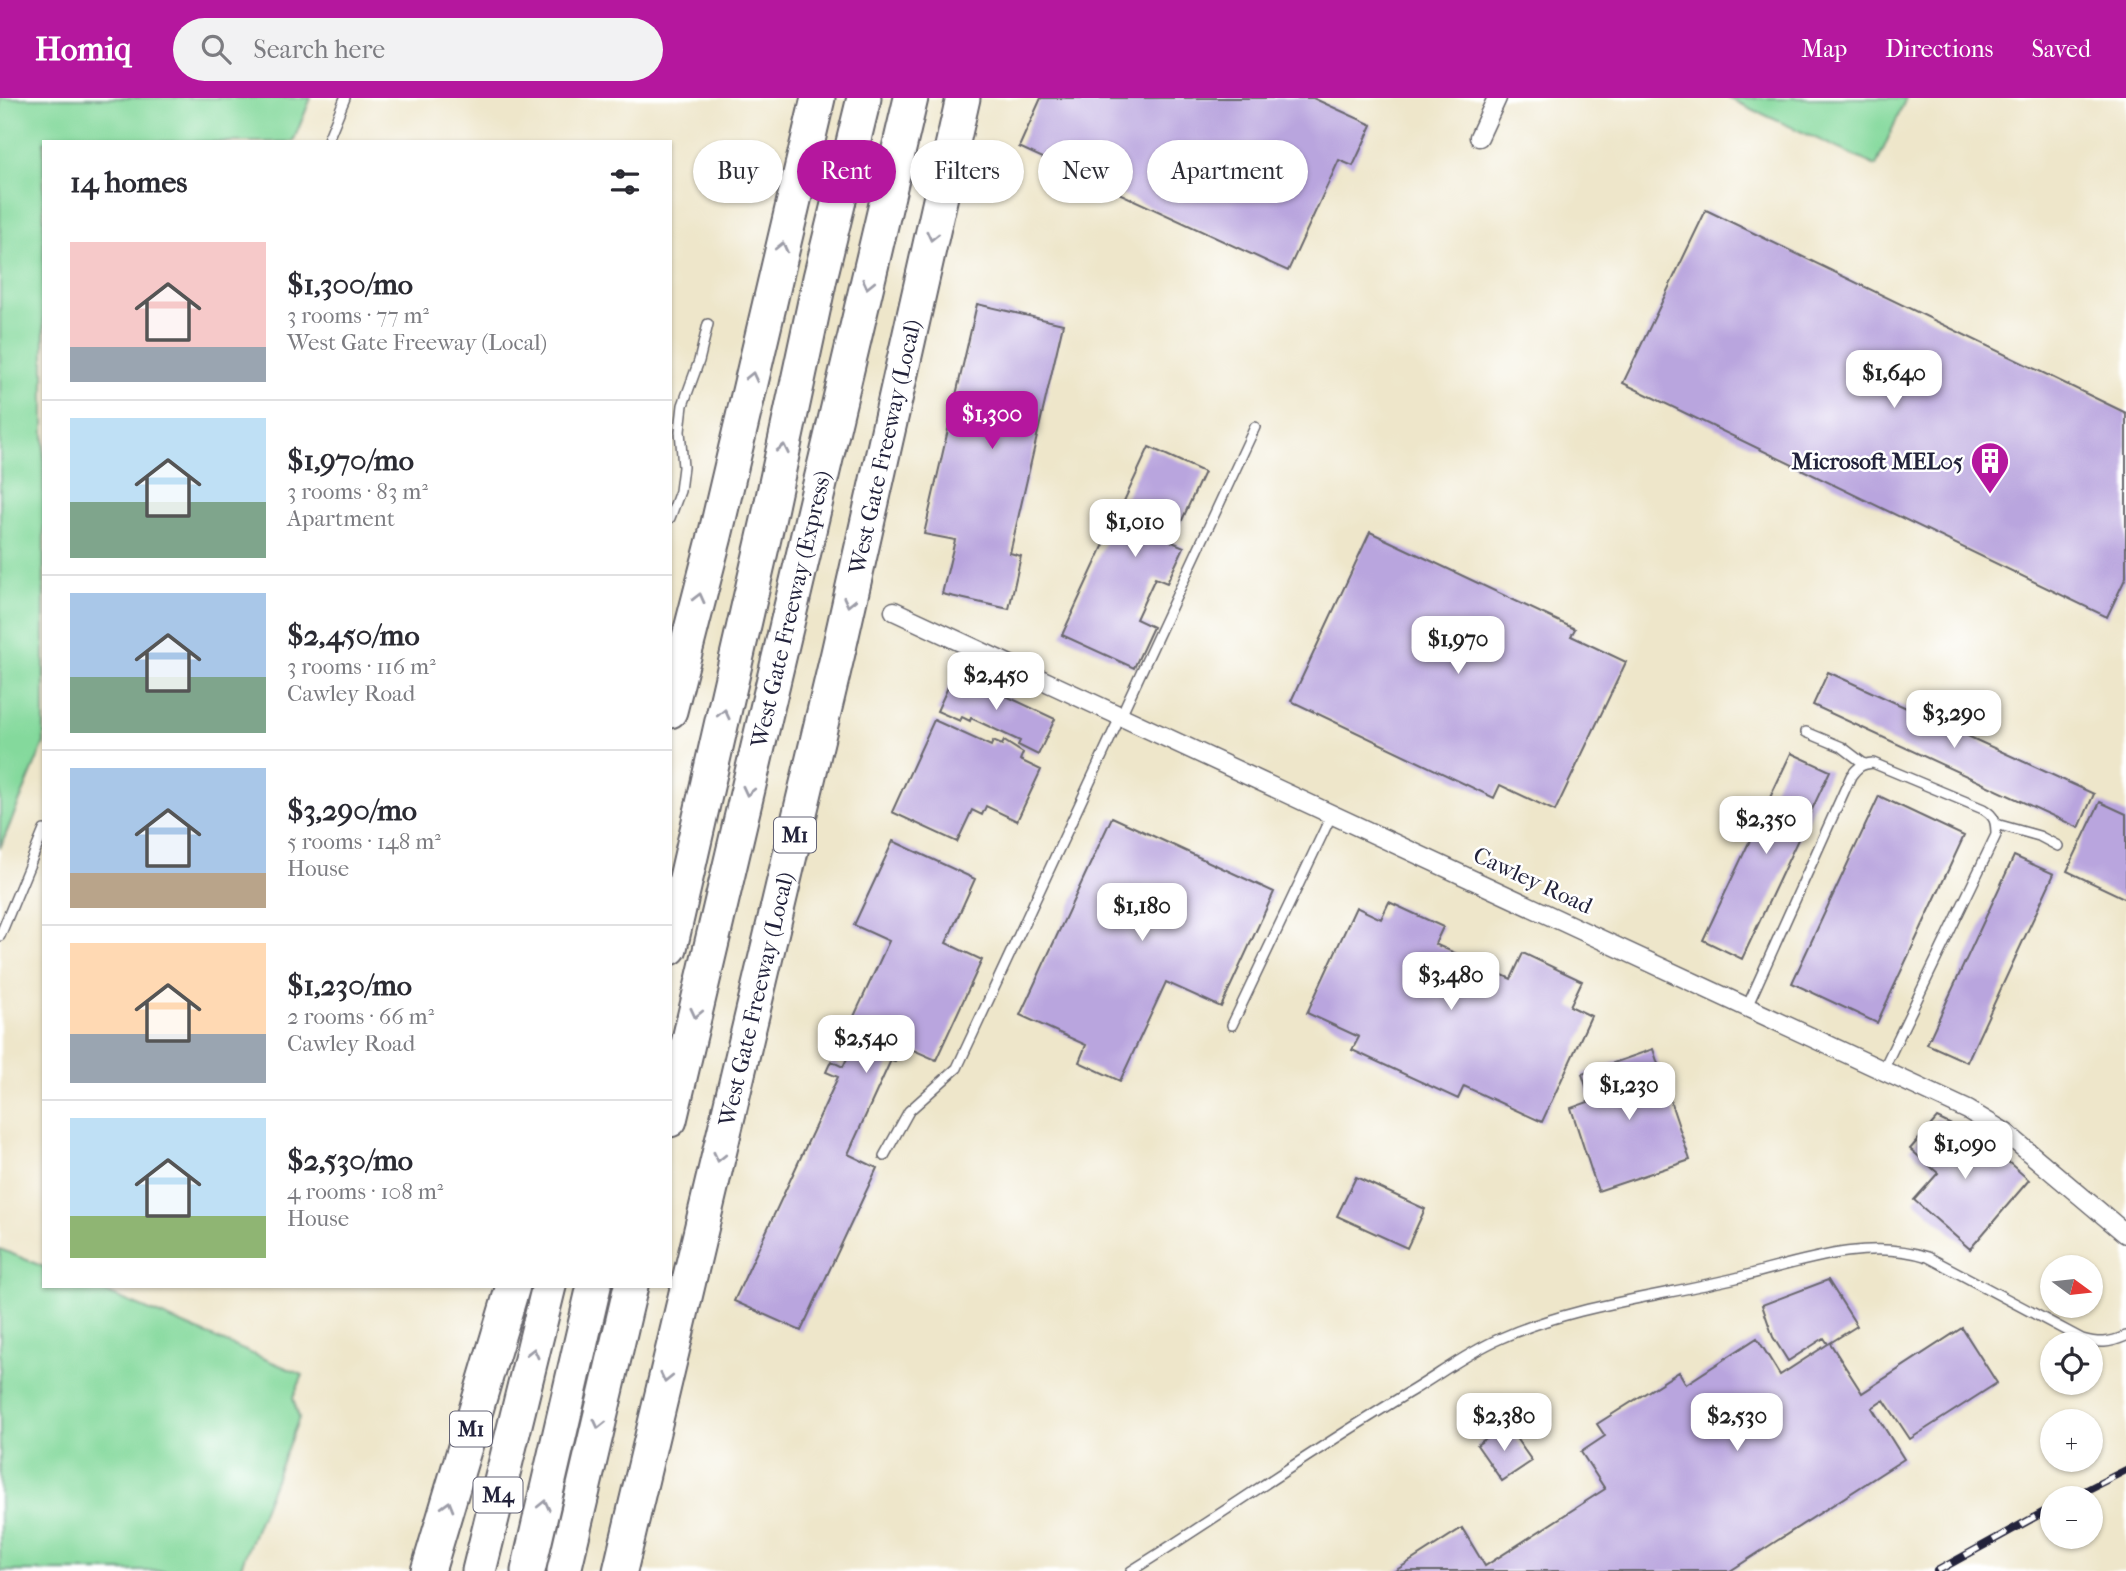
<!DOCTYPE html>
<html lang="en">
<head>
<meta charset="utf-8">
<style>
	body { margin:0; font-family:"IM FELL French Canon",serif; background:#f2f2f3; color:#2b2b33; height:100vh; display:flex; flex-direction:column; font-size:26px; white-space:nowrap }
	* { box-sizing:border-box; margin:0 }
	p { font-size:23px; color:#7c7c81 }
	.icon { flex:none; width:38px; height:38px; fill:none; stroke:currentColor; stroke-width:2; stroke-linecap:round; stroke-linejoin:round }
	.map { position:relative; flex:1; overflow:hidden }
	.sheet { position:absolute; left:42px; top:42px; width:630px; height:1148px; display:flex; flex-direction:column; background:#fff; border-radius:0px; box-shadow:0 2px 5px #0004 }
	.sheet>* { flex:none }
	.guide { position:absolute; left:693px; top:42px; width:665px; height:63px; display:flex; gap:14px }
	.needle { width:46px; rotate:105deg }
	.tools { position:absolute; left:2040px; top:1157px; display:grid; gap:14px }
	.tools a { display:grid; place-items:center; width:63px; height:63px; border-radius:50%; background:#fff; box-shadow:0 2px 5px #0004; font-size:35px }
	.price { position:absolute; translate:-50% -60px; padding:0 16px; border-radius:14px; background:#fff; color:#222; font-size:23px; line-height:46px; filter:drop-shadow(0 2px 4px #0008) }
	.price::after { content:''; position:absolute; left:50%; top:42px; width:21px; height:16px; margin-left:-10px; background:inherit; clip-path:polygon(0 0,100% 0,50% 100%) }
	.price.current { background:#b5179e; color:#fff }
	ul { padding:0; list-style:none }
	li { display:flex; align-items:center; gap:21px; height:175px; padding:0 28px }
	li+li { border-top:2px solid #e1e1e2 }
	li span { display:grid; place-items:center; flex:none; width:196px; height:140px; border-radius:0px; color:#555 }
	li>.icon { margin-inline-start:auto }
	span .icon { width:84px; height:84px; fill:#fffc; stroke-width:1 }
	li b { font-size:30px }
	h2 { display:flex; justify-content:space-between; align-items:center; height:84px; padding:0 28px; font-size:30px }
	.pill { padding:0 24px; border-radius:32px; background:#fff; box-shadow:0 2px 5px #0004; font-size:24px; line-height:63px }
	.pill.current { background:#b5179e; color:#fff }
	header { display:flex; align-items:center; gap:42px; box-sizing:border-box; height:98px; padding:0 35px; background:#b5179e; color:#fff }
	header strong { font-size:33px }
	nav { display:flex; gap:38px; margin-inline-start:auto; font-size:24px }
	.search { width:490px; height:63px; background:#f2f2f3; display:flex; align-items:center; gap:18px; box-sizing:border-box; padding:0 24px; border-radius:38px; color:#7c7c81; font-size:26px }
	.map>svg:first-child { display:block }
	.green { fill:#84d99c; stroke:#537e6c; stroke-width:2 }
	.building { fill:#b9a5de }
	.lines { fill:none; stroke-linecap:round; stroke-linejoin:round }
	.service-casing { stroke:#69676d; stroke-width:12 }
	.minor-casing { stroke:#69676d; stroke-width:21 }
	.motorway-casing { stroke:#69676d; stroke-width:37 }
	.service { stroke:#fff; stroke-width:9 }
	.minor { stroke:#fff; stroke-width:18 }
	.motorway { stroke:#fff; stroke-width:33 }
	.rail-casing { stroke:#22223b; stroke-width:8 }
	.rail { stroke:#fff; stroke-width:5; stroke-dasharray:16; stroke-linecap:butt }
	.oneway { stroke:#9c9ca7 }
	.labels { text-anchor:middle; stroke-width:5; stroke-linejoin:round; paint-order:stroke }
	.shield { fill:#fff; stroke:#646476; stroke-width:2 }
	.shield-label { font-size:21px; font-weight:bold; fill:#22223b }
	.street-label { font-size:23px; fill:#22223b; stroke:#fff }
	.poi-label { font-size:23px; font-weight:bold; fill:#22223b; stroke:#fff; text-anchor:end }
</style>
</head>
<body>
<header>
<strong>Homiq</strong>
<div class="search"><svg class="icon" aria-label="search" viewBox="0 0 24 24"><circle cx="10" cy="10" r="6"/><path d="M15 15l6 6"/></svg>Search here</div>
<nav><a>Map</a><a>Directions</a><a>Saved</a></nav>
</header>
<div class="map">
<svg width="2126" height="1473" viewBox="0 0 2126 1473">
	<rect width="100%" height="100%" fill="#fff"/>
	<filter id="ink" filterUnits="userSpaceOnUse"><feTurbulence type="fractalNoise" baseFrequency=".0143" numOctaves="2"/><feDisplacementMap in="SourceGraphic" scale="14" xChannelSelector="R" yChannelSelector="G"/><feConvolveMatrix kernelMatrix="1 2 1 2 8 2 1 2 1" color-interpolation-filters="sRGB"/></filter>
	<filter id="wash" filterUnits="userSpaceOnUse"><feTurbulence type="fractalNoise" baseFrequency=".00686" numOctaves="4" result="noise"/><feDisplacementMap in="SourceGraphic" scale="28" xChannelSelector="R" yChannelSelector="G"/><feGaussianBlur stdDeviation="1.57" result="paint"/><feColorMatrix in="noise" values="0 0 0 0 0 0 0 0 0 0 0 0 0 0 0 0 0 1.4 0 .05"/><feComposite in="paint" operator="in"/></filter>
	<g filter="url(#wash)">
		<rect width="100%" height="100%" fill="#eee6ca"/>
		<path class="green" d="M 0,0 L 311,0 L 293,44 L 44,44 L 44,645 L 0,750 Z
			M 1728,0 L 1906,0 L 1876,68 Z
			M 0,1151 L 44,1169 L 44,1188 L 91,1188 L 303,1277 L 293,1300 L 299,1320 L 239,1473 L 0,1473 Z"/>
		<g id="blocks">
			<path class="building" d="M 1041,0 L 1313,0 L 1372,27 L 1353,68 L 1339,62 L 1288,173 L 1019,49 Z
				M 1706,112 L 2126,315 L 2126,479 L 2107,519 L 1623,285 Z
				M 977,206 L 1063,226 L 1010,455 L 1021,458 L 1009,511 L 942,496 L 955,442 L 924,436 Z
				M 1149,349 L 1204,374 L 1172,444 L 1184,449 L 1167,485 L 1155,480 L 1136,521 L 1153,529 L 1134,570 L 1062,537 Z
				M 1370,434 L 1575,531 L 1571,538 L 1626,564 L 1555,713 L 1500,687 L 1494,700 L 1291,603 Z
				M 955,574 L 1055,621 L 1038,657 L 1018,647 L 1020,643 L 971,620 L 970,623 L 962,619 L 960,623 L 937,613 Z
				M 1828,574 L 2094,696 L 2079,730 L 1813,607 Z
				M 934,622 L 991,648 L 993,643 L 1002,647 L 1004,643 L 1023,655 L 1020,662 L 1041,672 L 1017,723 L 986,708 L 982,717 L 972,712 L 957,744 L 892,714 Z
				M 1791,655 L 1830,673 L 1742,861 L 1703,842 Z
				M 1879,698 L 1964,738 L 1877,925 L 1792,885 Z
				M 2100,704 L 2126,716 L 2126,801 L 2067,773 Z
				M 1112,719 L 1274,794 L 1221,909 L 1166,884 L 1120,983 L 1079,964 L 1086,947 L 1020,917 Z
				M 893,743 L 975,781 L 946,845 L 982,862 L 936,962 L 902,947 L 895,963 L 891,962 L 848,1056 L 877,1070 L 801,1233 L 734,1203 L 838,979 L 826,974 L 831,963 L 843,969 L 855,944 L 844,940 L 889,843 L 854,827 Z
				M 2014,758 L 2054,776 L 1967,964 L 1927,946 Z
				M 1389,804 L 1443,829 L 1435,846 L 1511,881 L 1523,855 L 1582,883 L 1570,908 L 1591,918 L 1542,1024 L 1464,988 L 1458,1001 L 1352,952 L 1359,939 L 1307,915 L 1356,809 L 1381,821 Z
				M 1653,951 L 1690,1062 L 1598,1093 L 1571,1010 L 1591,1003 L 1582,976 Z
				M 1937,1020 L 1983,1042 L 2029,1082 L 1970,1151 L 1914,1102 L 1938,1075 L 1910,1051 Z
				M 1356,1079 L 1425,1111 L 1407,1150 L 1337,1118 Z
				M 1828,1182 L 1857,1228 L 1830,1245 L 1862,1295 L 1962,1230 L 1997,1285 L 1910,1341 L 1884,1302 L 1872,1310 L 1904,1361 L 1730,1473 L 1395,1473 L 1462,1430 L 1485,1468 L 1605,1391 L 1581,1354 L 1605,1338 L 1597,1326 L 1679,1274 L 1686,1286 L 1757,1240 L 1780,1277 L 1828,1246 L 1824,1240 L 1788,1263 L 1773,1239 L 1762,1207 Z
				M 1506,1326 L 1532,1363 L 1502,1383 L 1477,1347 Z"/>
		</g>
	</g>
	<g filter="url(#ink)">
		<use href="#blocks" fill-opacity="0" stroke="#69676d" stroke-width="2"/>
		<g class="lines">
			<g class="service-casing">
				<path id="service" d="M 327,44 L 345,0
					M 670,420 L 680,393 L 683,369 L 680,333 L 683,307 L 699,263 L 708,226
					M 1806,634 L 1842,649 L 1863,665
					M 1996,726 L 2039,738 L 2058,748
					M 0,838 L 44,732
					M 1747,909 L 1851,678 C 1858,669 1861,666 1873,665 L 1983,711 C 1995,718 1996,724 1996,737 L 1883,972
					M 1232,927 L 1332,716
					M 884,1058 L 909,1013 L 957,970 L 1255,329
					M 1131,1473 C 1226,1414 1317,1349 1413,1292 C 1441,1275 1469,1254 1499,1241 C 1574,1207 1657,1199 1736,1180 C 1797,1165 1865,1139 1928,1159 L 2082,1241 C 2100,1246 2109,1245 2126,1238"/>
			</g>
			<g class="minor-casing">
				<path id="minor" d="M 1479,39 L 1497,0
					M 894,513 L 1968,1012 L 2006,1035 L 2126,1136"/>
			</g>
			<g class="motorway-casing">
				<g id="motorway">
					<path d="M 670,613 L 715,438 L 818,0"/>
					<path d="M 670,850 L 769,418 L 820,180 L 864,0"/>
					<path id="s1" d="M 670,1022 L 911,0"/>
					<path d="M 428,1473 L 513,1188"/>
					<path d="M 479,1473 L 549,1188"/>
					<path d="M 528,1473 L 594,1188"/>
					<path d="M 564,1473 L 631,1188"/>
					<path id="s2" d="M 620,1473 L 838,555 L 963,0"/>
				</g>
			</g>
			<use href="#service" class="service"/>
			<use href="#minor" class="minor"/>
			<use href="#motorway" class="motorway"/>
			<g class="rail-casing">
				<path id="rail" d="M 2071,1400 L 2126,1372
					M 1937,1473 L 2053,1409"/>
			</g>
			<use href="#rail" class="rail"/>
		</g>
		<defs><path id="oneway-chevron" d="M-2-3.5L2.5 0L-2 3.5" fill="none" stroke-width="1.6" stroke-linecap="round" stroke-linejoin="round" transform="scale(1.75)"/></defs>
		<g class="oneway">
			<use href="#oneway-chevron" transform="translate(932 138) rotate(103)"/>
			<use href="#oneway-chevron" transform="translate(782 149) rotate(-77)"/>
			<use href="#oneway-chevron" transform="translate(868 186) rotate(103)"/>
			<use href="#oneway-chevron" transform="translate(752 279) rotate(-77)"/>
			<use href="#oneway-chevron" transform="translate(783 351) rotate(-78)"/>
			<use href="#oneway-chevron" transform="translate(699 500) rotate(-76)"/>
			<use href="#oneway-chevron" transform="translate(849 504) rotate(103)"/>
			<use href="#oneway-chevron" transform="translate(724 616) rotate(-77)"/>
			<use href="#oneway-chevron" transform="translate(748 693) rotate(103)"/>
			<use href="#oneway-chevron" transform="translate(696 915) rotate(103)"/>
			<use href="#oneway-chevron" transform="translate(719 1059) rotate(103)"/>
			<use href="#oneway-chevron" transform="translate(533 1255) rotate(-76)"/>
			<use href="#oneway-chevron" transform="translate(666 1280) rotate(103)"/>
			<use href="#oneway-chevron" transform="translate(599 1326) rotate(103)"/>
			<use href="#oneway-chevron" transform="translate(544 1407) rotate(-77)"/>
			<use href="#oneway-chevron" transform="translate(448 1408) rotate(-74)"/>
		</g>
	</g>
	<defs>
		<g id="building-pin" transform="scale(2.0125)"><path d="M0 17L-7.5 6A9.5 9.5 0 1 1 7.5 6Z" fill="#b5179e" stroke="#fff"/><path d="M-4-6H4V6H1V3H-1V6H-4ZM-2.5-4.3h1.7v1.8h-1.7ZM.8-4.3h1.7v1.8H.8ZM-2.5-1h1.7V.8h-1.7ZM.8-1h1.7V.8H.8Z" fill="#fff"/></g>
	</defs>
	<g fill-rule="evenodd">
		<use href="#building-pin" x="1990" y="363"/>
	</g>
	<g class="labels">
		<g class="shield">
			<rect x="774" y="719.5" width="42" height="35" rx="5"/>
			<rect x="450" y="1313.5" width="42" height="35" rx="5"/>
			<rect x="473.5" y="1379.5" width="49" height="35" rx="5"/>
		</g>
		<g class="shield-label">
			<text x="795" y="744">M1</text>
			<text x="471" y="1338">M1</text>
			<text x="498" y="1404">M4</text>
		</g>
		<g class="street-label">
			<text dy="8" stroke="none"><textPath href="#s2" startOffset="1155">West Gate Freeway (Local)</textPath></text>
			<text dy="8" stroke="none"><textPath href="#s1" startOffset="525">West Gate Freeway (Express)</textPath></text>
			<text transform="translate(1533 782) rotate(25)" y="8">Cawley Road</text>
			<text dy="8" stroke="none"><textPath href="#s2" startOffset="588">West Gate Freeway (Local)</textPath></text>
		</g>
		<g class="poi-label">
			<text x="1963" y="371">Microsoft MEL05</text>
		</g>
	</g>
</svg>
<div class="tools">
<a><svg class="needle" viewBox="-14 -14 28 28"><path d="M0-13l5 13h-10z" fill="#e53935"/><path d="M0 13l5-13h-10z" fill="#7c7c81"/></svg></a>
<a><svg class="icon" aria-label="locate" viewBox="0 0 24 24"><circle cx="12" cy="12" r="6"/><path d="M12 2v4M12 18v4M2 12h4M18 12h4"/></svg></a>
<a>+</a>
<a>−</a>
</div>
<b class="price" style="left:1894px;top:312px">$1,640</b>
<b class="price current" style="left:992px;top:353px">$1,300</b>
<b class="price" style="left:1135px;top:461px">$1,010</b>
<b class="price" style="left:1458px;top:578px">$1,970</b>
<b class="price" style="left:996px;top:614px">$2,450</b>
<b class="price" style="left:1954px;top:652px">$3,290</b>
<b class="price" style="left:1766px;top:758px">$2,350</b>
<b class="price" style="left:1142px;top:845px">$1,180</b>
<b class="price" style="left:1451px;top:914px">$3,480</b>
<b class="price" style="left:866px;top:977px">$2,540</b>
<b class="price" style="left:1629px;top:1024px">$1,230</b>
<b class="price" style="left:1965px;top:1083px">$1,090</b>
<b class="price" style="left:1504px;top:1355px">$2,380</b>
<b class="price" style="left:1737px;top:1355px">$2,530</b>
<div class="guide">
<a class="pill">Buy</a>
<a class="pill current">Rent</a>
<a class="pill">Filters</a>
<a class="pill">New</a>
<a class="pill">Apartment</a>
</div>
<section class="sheet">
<h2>14 homes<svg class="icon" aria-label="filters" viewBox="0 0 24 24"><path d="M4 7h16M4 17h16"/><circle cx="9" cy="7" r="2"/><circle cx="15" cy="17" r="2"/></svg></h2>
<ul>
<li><span style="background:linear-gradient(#f6c9c9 75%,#9aa5b1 0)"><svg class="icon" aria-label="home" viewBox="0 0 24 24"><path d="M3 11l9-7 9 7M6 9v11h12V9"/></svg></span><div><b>$1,300/mo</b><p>3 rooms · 77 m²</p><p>West Gate Freeway (Local)</p></div></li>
<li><span style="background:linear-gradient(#bfe0f5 60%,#7fa58c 0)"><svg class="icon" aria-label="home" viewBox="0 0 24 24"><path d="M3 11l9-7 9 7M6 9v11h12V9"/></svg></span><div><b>$1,970/mo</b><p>3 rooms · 83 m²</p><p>Apartment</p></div></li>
<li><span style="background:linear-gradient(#a9c7e8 60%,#7fa58c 0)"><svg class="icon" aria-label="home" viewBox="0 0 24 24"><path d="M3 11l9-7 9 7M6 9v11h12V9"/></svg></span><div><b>$2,450/mo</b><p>3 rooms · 116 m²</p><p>Cawley Road</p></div></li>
<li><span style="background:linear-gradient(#a9c7e8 75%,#b9a48a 0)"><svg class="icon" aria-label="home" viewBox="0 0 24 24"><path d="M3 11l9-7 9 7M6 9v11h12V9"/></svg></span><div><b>$3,290/mo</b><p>5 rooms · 148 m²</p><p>House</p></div></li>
<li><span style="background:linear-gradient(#ffd9b3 65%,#9aa5b1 0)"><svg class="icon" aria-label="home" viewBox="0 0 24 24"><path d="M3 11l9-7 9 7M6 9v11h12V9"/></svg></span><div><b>$1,230/mo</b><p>2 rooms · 66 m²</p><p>Cawley Road</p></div></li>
<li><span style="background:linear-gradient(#bfe0f5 70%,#8fb573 0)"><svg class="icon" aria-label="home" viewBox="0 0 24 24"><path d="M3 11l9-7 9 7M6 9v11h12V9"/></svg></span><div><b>$2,530/mo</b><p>4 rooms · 108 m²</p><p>House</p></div></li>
</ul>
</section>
</div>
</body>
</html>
